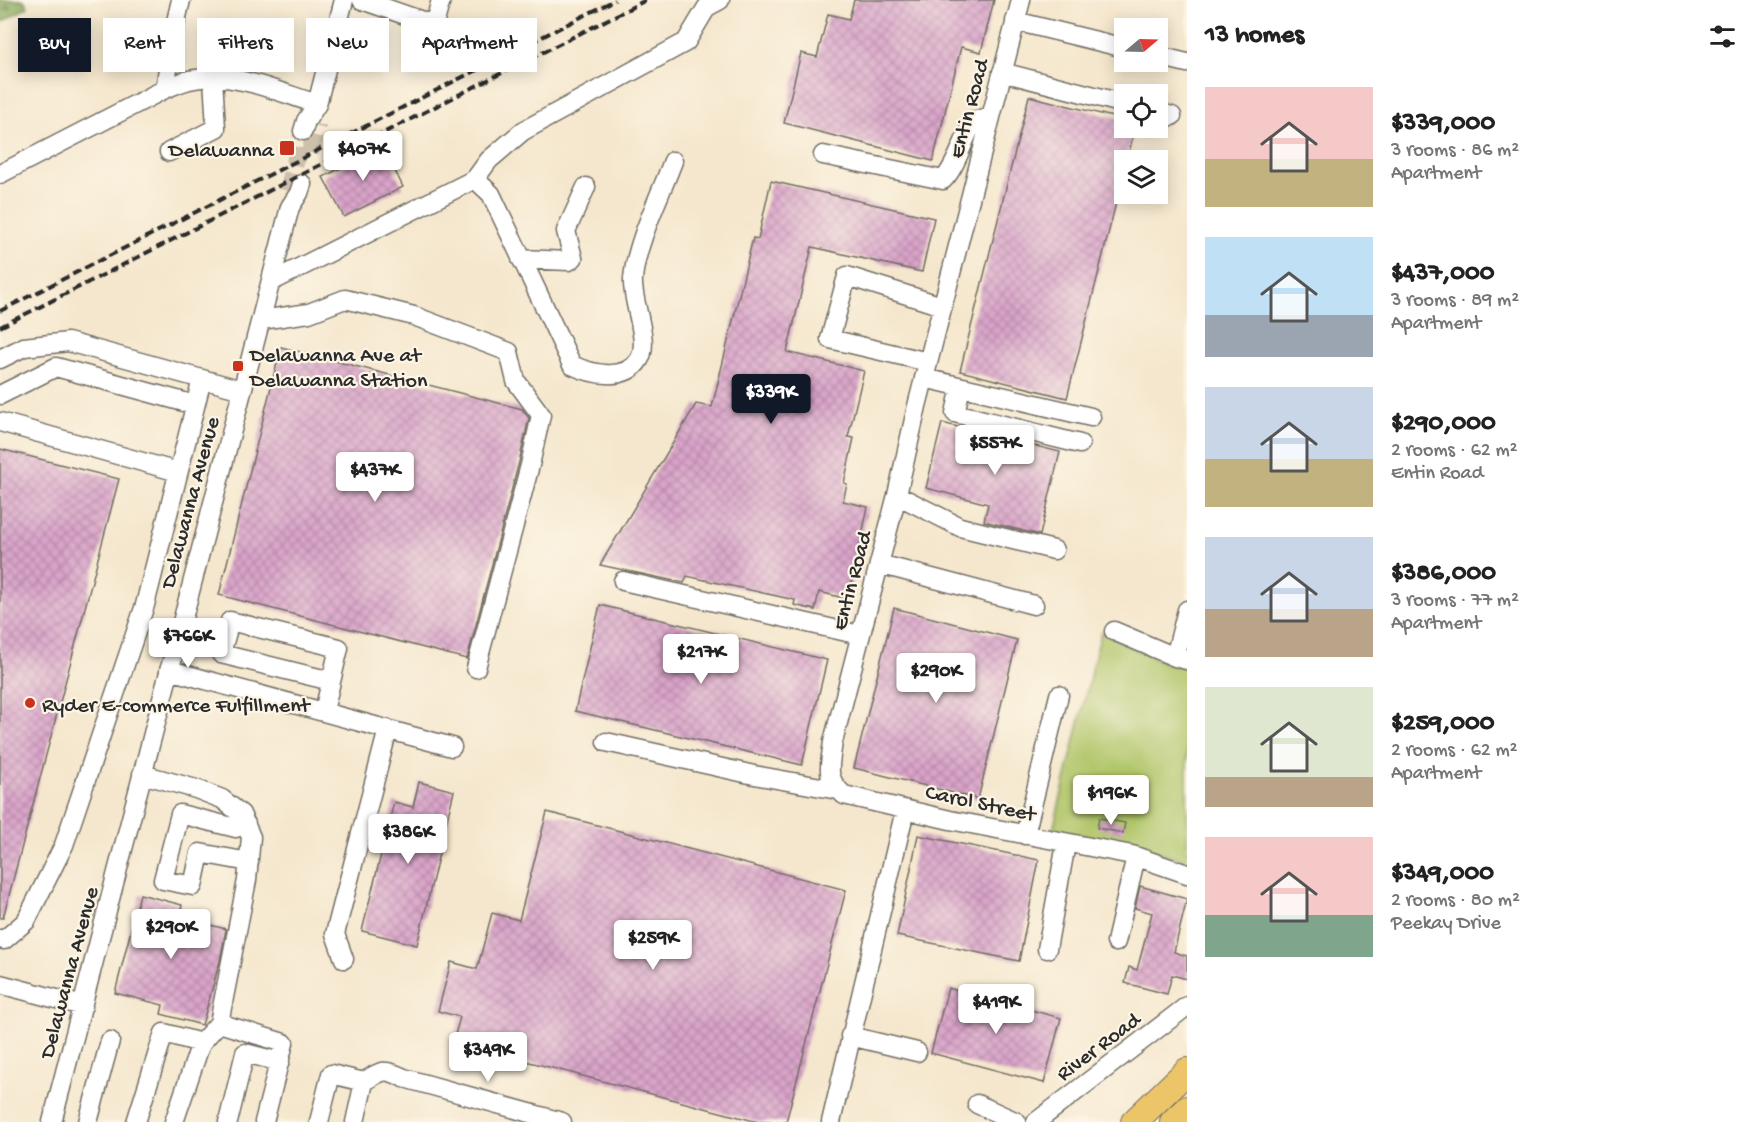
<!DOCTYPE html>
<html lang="en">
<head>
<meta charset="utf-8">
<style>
	body { margin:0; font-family:"Gochi Hand",sans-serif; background:#f2f2f2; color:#222; height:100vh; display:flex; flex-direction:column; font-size:22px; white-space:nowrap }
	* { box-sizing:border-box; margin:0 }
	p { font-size:20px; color:#767676 }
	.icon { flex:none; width:33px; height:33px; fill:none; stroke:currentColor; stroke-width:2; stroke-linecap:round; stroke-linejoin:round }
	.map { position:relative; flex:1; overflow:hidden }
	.drawer { display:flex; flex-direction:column; background:#fff; width:570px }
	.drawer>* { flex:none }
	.hud { position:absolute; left:18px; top:18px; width:570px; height:54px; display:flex; gap:12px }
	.needle { width:39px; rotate:71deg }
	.controls { position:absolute; left:1114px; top:18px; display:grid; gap:12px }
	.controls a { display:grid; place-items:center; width:54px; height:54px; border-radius:0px; background:#fff; box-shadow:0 3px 15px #0003; font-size:30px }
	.price { position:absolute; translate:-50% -51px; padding:0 14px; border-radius:6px; background:#fff; color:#222; font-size:20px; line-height:39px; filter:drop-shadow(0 2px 3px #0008) }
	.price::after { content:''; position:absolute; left:50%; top:36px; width:18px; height:14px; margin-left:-9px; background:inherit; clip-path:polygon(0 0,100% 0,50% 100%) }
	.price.on { background:#111827; color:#fff }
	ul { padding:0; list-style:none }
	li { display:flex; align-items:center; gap:18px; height:150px; padding:0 18px }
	li span { display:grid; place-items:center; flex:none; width:168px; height:120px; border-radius:0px; color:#555 }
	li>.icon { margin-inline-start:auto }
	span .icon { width:72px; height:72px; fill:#fffc; stroke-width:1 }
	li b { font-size:26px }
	h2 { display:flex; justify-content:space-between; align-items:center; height:72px; padding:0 18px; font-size:26px }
	.pill { padding:0 21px; border-radius:0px; background:#fff; box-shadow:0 3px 15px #0003; font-size:21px; line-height:54px }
	.pill.on { background:#111827; color:#fff }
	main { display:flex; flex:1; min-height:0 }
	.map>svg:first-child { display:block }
	.green { fill:#b1c66a; stroke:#6e784a; stroke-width:1.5 }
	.forest { fill:url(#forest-firs); stroke:#5c6b44; stroke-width:1.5 }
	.building { fill:url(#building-cross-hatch) }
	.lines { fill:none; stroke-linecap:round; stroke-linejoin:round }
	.minor-tunnel { stroke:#cdc1ad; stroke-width:18; stroke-dasharray:18 9; stroke-linecap:butt }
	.minor-casing { stroke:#726d64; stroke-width:21 }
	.highway-casing { stroke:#726d64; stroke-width:28 }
	.minor { stroke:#fff; stroke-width:18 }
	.highway { stroke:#edc569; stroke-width:26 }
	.rail { stroke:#2b2b2b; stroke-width:4; stroke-dasharray:9 4.5; stroke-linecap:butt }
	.poi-dot { fill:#c8321e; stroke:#fcf5e5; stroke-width:2 }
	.labels { text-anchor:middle; stroke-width:4.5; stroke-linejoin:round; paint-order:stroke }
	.street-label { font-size:22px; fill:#2b2b2b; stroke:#fcf5e5 }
	.poi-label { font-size:22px; fill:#2b2b2b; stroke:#fcf5e5; text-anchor:start }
</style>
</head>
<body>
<main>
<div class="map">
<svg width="1187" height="1122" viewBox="0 0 1187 1122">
	<defs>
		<pattern id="forest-firs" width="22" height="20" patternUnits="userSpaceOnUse" patternTransform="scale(1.5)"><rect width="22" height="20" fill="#8cab5e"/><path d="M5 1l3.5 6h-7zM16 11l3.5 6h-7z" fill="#738b4e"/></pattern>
		<pattern id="building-cross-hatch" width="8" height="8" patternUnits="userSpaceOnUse" patternTransform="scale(1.5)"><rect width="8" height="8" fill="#daa4ca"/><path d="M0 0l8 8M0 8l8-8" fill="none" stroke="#b186a4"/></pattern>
	</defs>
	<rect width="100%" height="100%" fill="#fcf5e5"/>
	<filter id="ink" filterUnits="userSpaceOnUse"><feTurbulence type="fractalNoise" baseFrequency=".0167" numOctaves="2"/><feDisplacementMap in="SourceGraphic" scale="12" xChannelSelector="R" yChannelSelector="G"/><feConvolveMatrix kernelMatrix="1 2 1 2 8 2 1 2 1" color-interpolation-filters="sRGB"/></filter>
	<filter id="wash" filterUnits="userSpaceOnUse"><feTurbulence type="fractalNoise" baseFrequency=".008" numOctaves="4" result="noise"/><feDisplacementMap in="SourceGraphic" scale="24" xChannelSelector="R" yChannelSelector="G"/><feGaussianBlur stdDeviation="1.35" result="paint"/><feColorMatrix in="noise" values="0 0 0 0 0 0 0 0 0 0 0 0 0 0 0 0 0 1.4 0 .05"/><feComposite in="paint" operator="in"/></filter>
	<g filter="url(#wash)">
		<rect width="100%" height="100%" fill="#f5e7cd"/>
		<path class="green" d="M 1101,632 L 1163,662 L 1187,668 L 1187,861 L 1152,850 L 1053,830 Z"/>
		<path class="forest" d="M 0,0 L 24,0 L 28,7 L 0,23 Z"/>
		<g id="blocks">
			<path class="building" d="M 854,0 L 994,0 L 981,52 L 961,47 L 933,161 L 784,123 L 801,53 L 817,57 L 828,14 L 849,19 Z
				M 1029,96 L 1125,120 L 1125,128 L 1135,128 L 1127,160 L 1125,160 L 1125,167 L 1067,398 L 960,371 Z
				M 383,147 L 403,187 L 344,217 L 323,177 Z
				M 771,181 L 934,218 L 922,272 L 812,247 L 787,352 L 864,371 L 848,437 L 854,438 L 844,483 L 847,484 L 843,501 L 868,507 L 848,599 L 819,592 L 815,610 L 794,605 L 795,600 L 687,576 L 684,583 L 600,565 L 696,404 L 712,407 L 753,238 L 758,239 Z
				M 281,347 L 522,409 L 529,418 L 519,462 L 467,659 L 219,595 Z
				M 942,423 L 1060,452 L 1040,535 L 984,521 L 988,504 L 926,488 Z
				M 0,449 L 119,479 L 3,918 L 0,918 Z
				M 600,605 L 827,660 L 802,765 L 575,711 Z
				M 894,608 L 1017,640 L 978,799 L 854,768 Z
				M 419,782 L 454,791 L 417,945 L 362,931 L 394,802 L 413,807 Z
				M 547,812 L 846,890 L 786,1122 L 758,1122 L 453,1042 L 460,1017 L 438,1011 L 451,962 L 477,969 L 492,913 L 519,920 Z
				M 1099,818 L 1125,823 L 1123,833 L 1097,828 Z
				M 918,835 L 1039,860 L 1019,961 L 897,936 Z
				M 1140,886 L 1187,899 L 1174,952 L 1187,956 L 1187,979 L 1172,975 L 1167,994 L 1125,983 L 1129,967 L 1137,970 L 1152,913 L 1135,908 Z
				M 140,894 L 182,905 L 179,917 L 226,929 L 220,961 L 202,1025 L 161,1014 L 163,1005 L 115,993 Z
				M 948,988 L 1061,1018 L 1044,1083 L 931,1053 Z"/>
		</g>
	</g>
	<g filter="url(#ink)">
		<use href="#blocks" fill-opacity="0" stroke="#726d64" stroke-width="1.5"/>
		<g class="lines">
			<path class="minor-tunnel" d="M 310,153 L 318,124
				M 288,191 L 303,131"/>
			<g class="minor-casing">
				<path id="minor" d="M 362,0 L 434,25 L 441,0
					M 1021,0 L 917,406 L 897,495 L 833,742 C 830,766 824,778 844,795 L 950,820 L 1132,855 L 1187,874
					M 1015,21 L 1125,48
					M 1158,56 L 1187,63
					M 1002,72 L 1125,104
					M 165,89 L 173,34 L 181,0
					M 1158,112 L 1172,116
					M 303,131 L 306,121 L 317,104 L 344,0
					M 169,152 L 216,128 L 213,78
					M 823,155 L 943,180 C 957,166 963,139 974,121 L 990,116
					M 0,174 L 165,89 C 174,85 185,80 195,79 C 236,72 278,92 317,104
					M 475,179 L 489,160 L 523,131 L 686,42 L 707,7 L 720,0
					M 521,259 L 569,261 L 573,258 L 566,231 L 586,187
					M 271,282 L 475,179 L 491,194 L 572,365 C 591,374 625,382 639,360 C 651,342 631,301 633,279 C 636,243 660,196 673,161
					M 261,320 L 309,313 L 345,299 L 414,316 L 509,352 L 516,381 L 541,415 L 530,465 L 476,668
					M 0,359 L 24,347 L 68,342 L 242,390
					M 928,362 L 830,339 L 847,276 L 942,306
					M 924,378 L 1091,417
					M 961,387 L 955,413 L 1080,444
					M 0,395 L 56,367 L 195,405
					M 0,422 L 178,472
					M 897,495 L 960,527 L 1054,550
					M 879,564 L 1034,605
					M 623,581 L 860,635
					M 1114,631 L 1175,657 L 1187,660
					M 1175,657 L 1187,610
					M 169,670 L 452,747
					M 324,711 L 339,648 L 230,621 L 221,654 L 331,681
					M 606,742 L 754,775 L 838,790
					M 142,774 L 196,789 L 222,799 L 241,814 L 251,837 L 247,880 L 219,1023
					M 246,824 L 236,828 L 180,814 L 163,880 L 193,886 L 200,853 L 249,862
					M 1025,835 L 1059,695
					M 0,939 L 4,940 L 26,921 L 64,845 L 145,605 L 202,379
					M 1116,942 L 1136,856
					M 1047,949 L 1066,844
					M 344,959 L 335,934 L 388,729
					M 0,984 L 83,1006
					M 850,1036 L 917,1052
					M 364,1082 C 382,1070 384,1068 404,1078 L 562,1122
					M 977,1104 L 1017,1122
					M 52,1122 L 290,207 L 299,193 L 302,184
					M 88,1122 L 110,1041
					M 136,1122 L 164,1033 L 201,1043
					M 174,1122 L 201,1043 L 219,1023 L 284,1043 L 264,1122
					M 228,1122 L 245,1053 L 280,1062
					M 319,1122 L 331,1074 L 364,1082 L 355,1122
					M 831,1122 L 905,810
					M 1036,1122 L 1187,1006"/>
			</g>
			<g class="highway-casing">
				<path id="highway" d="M 1134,1122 L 1187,1071
					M 1173,1122 L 1187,1109"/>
			</g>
			<use href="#minor" class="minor"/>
			<use href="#highway" class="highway"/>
			<path class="rail" d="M 0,311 L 615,0
				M 0,327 L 646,0"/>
		</g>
	</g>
	<g class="poi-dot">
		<rect x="279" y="140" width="16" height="16" rx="3"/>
		<rect x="232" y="360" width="12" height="12" rx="3"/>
		<circle cx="30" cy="703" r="6"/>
	</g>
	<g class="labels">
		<g class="street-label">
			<text transform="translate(967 108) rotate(-75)" y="8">Entin Road</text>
			<text transform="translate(188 502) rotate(-75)" y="8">Delawanna Avenue</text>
			<text transform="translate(850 580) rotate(-75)" y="8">Entin Road</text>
			<text transform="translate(981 801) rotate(12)" y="8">Carol Street</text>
			<text transform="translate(67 972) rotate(-75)" y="8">Delawanna Avenue</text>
			<text transform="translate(1097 1045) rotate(-37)" y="8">River Road</text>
		</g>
		<g class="poi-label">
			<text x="274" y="156" text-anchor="end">Delawanna</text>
			<text x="250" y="361">Delawanna Ave at<tspan x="250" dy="25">Delawanna Station</tspan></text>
			<text x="42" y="711">Ryder E-commerce Fulfillment</text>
		</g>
	</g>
</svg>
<div class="controls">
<a><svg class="needle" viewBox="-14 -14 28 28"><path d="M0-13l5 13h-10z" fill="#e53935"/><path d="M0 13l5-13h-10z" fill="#767676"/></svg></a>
<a><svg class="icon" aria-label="locate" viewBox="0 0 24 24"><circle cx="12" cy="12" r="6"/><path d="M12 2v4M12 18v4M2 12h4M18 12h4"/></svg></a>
<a><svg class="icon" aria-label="layers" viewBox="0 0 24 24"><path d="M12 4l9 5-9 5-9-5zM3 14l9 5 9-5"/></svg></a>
</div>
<b class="price" style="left:363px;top:182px">$407K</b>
<b class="price on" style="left:771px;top:425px">$339K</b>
<b class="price" style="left:995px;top:476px">$557K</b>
<b class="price" style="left:375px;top:503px">$437K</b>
<b class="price" style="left:188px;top:669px">$766K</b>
<b class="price" style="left:701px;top:685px">$217K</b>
<b class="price" style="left:936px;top:704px">$290K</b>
<b class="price" style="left:1111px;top:826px">$196K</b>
<b class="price" style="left:408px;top:865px">$386K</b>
<b class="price" style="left:171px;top:960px">$290K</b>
<b class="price" style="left:653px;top:971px">$259K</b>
<b class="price" style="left:996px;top:1035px">$419K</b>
<b class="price" style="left:488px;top:1083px">$349K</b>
<div class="hud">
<a class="pill on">Buy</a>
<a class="pill">Rent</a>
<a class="pill">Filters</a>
<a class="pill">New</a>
<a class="pill">Apartment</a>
</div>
</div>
<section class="drawer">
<h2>13 homes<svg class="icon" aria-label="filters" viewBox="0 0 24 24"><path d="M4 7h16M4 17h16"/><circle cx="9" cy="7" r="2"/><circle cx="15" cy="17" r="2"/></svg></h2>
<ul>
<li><span style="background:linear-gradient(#f6c9c9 60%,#c2b280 0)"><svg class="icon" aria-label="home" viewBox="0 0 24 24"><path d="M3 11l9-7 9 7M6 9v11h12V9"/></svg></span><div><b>$339,000</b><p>3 rooms · 86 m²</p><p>Apartment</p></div></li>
<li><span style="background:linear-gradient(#bfe0f5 65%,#9aa5b1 0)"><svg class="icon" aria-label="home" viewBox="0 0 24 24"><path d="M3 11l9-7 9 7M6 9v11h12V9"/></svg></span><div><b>$437,000</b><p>3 rooms · 89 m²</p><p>Apartment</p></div></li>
<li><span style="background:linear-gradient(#c9d6e8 60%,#c2b280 0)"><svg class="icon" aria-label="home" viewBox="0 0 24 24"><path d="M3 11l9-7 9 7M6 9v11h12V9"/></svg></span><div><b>$290,000</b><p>2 rooms · 62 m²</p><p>Entin Road</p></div></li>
<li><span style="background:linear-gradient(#c9d6e8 60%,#b9a48a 0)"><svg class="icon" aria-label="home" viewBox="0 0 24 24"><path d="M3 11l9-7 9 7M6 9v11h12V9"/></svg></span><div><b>$386,000</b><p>3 rooms · 77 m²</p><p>Apartment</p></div></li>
<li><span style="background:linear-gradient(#dfe7d0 75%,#b9a48a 0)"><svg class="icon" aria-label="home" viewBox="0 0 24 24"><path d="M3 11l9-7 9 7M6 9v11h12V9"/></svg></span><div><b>$259,000</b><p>2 rooms · 62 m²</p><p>Apartment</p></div></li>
<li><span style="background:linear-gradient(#f6c9c9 65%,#7fa58c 0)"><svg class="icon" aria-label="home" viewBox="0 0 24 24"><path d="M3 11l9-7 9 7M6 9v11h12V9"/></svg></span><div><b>$349,000</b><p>2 rooms · 80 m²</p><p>Peekay Drive</p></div></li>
</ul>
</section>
</main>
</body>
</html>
